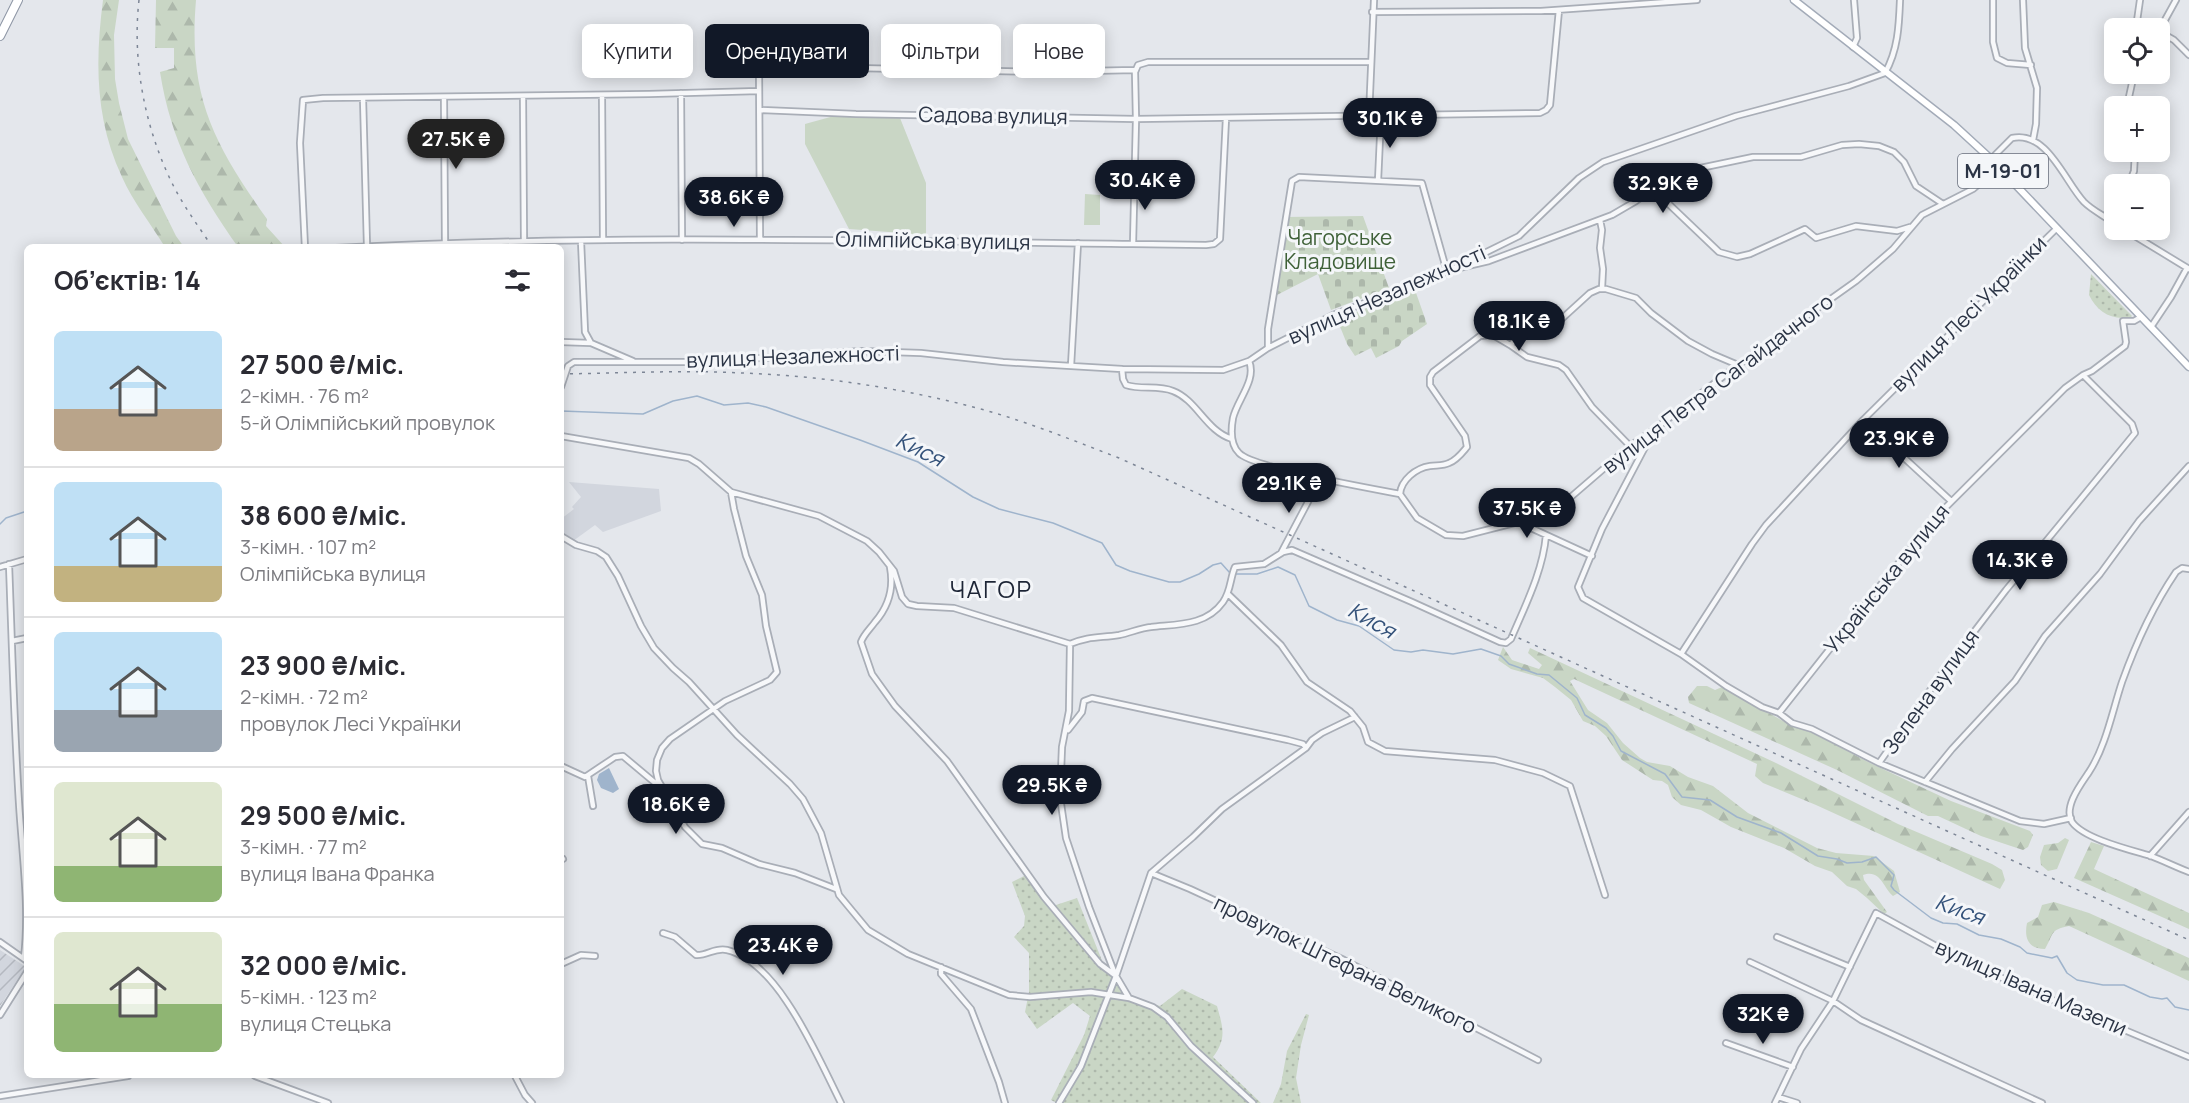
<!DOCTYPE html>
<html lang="uk">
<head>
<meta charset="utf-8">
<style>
	body { margin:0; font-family:Manrope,sans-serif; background:#f7f7f7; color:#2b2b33; height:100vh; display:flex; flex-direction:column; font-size:22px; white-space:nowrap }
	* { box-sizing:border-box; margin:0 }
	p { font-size:20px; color:#7c7c81 }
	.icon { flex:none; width:33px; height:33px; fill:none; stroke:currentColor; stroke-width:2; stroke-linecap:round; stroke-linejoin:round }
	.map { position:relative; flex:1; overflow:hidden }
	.sheet { position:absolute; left:24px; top:244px; width:540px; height:834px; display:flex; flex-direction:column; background:#fff; border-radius:9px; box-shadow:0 3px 15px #0003 }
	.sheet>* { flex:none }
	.guide { position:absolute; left:582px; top:24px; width:570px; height:54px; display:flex; gap:12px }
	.fabs { position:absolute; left:2104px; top:18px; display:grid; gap:12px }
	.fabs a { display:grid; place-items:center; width:66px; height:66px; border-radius:9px; background:#fff; box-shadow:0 3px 15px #0003; font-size:30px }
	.price { position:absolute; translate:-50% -51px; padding:0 14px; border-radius:21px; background:#111827; color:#fff; font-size:20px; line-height:39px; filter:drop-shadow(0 2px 3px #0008) }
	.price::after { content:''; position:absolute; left:50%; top:36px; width:18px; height:14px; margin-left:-9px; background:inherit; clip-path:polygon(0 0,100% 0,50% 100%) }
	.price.on { background:#222; color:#fff }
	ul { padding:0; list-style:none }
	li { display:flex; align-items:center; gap:18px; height:150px; padding:0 30px }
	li+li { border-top:2px solid #e1e1e2 }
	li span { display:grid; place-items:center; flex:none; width:168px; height:120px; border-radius:9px; color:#555 }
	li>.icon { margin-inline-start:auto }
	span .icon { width:72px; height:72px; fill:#fffc; stroke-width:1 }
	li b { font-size:26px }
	h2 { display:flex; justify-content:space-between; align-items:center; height:72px; padding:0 30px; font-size:26px }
	.tag { padding:0 21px; border-radius:9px; background:#fff; box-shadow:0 3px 15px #0003; font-size:21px; line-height:54px }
	.tag.on { background:#111827; color:#fff }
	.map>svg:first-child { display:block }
	.built { fill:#d2d6de }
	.industrial { fill:url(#industrial-furrows) }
	.grass { fill:url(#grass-dots) }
	.forest { fill:url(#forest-firs) }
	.cemetery { fill:url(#cemetery-stones) }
	.pitch { fill:#c9d6c5 }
	.water { fill:#9fb4cc }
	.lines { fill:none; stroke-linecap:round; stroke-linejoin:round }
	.stream { stroke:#9fb4cc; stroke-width:1.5 }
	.minor-casing { stroke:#a9aeb7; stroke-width:8 }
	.major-casing { stroke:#a3abb8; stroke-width:9 }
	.highway-casing { stroke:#8b94a3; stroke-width:10 }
	.minor { stroke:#f7f8fa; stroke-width:4.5 }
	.major { stroke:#fff; stroke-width:6 }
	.highway { stroke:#fff; stroke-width:8 }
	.rail { stroke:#7d8696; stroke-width:1.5; stroke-dasharray:3 6; stroke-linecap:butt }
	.labels { text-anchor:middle; stroke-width:6; stroke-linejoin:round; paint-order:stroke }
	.shield { fill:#f4f6f9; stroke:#676e7b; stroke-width:1.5 }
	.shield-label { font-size:20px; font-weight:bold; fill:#2b3445 }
	.street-label { font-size:21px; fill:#2b3445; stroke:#f4f6f9 }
	.park-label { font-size:21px; fill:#3f6138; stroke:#f4f6f9 }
	.water-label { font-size:22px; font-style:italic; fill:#34527a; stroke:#f4f6f9 }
	.quarter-label { font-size:24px; letter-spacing:1.5px; fill:#1d2536; stroke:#f4f6f9 }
</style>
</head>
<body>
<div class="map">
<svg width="2189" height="1103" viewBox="0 0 2189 1103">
	<defs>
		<pattern id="industrial-furrows" width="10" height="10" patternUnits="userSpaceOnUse" patternTransform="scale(1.5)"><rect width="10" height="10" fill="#d2d6de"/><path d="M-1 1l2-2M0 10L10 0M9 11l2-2" fill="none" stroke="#b4b8c0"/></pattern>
		<pattern id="grass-dots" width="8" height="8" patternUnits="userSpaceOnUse" patternTransform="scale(1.5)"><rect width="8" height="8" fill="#c9d6c5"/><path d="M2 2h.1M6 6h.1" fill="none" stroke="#adb8ab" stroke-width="1.8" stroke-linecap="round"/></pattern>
		<pattern id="forest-firs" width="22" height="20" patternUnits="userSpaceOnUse" patternTransform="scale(1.5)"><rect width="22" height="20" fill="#c9d6c5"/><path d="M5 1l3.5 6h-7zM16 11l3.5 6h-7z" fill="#adb8ab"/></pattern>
		<pattern id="cemetery-stones" width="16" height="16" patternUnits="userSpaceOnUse" patternTransform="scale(1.5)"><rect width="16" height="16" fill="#c9d6c5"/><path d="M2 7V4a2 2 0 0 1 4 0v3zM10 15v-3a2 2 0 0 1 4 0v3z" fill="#adb8ab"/></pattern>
	</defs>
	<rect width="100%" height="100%" fill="#e4e7ec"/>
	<path class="built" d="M 569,482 L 659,489 L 661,511 L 603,532 L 595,525 L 573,541 L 561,533 L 561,519 L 574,509 L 572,507 L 581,497 Z"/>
	<path class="industrial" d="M 0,950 L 26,967 L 0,1006 Z"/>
	<path class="grass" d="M 2091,274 L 2132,316 L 2131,317 C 2112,321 2097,312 2089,295 Z
		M 1026,875 L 1047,905 L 1056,905 L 1077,898 L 1103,963 L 1116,976 L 1124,996 L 1160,1006 L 1182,989 L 1217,1006 C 1223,1028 1227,1038 1213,1057 L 1261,1103 L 1057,1103 L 1051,1100 L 1084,1035 L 1090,1016 L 1073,1003 L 1037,1029 L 1025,1012 L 1029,992 L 1029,953 L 1014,937 L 1024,926 L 1025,916 L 1012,882 Z
		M 1306,1014 L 1309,1015 L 1301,1045 L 1296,1078 L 1301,1103 L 1273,1103 L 1281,1084 L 1287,1051 Z"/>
	<path class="forest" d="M 103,0 L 119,0 L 114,35 L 115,79 L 119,103 L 128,139 L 176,236 L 184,247 L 165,247 C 151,224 133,202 122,177 C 95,119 95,62 103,0 Z
		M 156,0 L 196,0 C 188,96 213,143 267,219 L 266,226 L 285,247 L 238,247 C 198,190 171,142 160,72 L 174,68 L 174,48 L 155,48 Z
		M 1503,647 L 1512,660 L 1539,669 L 1542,665 L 1528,653 L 1530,648 L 1776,763 L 1898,824 L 1992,864 L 2002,870 L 2005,880 L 2000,889 L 1816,805 L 1763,783 L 1755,776 L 1757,764 L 1574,679 L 1570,681 L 1588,710 L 1607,723 L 1623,743 L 1640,758 L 1647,762 L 1670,766 L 1688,777 L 1713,786 L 1748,813 L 1817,848 L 1836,853 L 1874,856 L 1894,871 L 1900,892 L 1893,896 C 1883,888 1881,869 1863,875 L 1864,880 L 1887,912 L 1884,914 L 1867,898 L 1856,889 L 1847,886 L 1832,872 L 1815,866 L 1784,848 L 1731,827 L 1701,810 L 1681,805 L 1672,797 L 1668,785 L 1662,781 L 1653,780 L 1622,760 L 1606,736 L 1595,726 L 1583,721 L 1571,700 L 1555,687 L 1543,678 L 1511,669 L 1498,660 Z
		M 1697,686 L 1707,686 L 1715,690 L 1722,687 L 1792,726 L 1813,733 L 1870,763 L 1951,801 L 2030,831 L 2033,835 L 2028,847 L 2023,850 L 1981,836 L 1938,816 L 1928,816 L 1837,770 L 1689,703 L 1688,697 Z
		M 2065,838 L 2069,840 L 2057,869 L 2048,871 L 2041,865 L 2040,857 L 2044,845 L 2058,843 Z
		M 2091,842 L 2104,846 L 2094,869 L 2189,913 L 2189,929 L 2074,878 Z
		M 2054,902 L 2089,913 L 2189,958 L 2189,981 L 2069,926 C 2049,930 2054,934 2045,949 C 2028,949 2024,938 2027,923 L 2038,917 L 2042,905 Z"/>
	<path class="cemetery" d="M 1363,216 L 1389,288 L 1331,310 L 1318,274 L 1275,296 L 1285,217 Z
		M 1415,290 L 1427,324 L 1402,341 L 1399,346 L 1376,358 L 1371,348 L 1355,356 L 1347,344 L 1337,319 Z"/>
	<path class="pitch" d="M 834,116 L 900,118 L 926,183 L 926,236 L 902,236 L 902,233 L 849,229 L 805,144 L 805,124 Z
		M 1085,194 L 1100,195 L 1100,225 L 1084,225 Z"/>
	<path class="water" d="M 609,768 L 619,789 L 613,793 L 601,788 L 597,780 L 599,774 Z"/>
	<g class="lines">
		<path class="stream" d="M 561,411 L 643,414 L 673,401 L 697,396 L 724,405 L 748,403 L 766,407 L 860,440 L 918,462 L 973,497 L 999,509 L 1053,523 L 1102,543 L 1116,565 L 1130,571 L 1169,582 L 1180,582 L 1199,574 L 1213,565 L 1221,563 L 1230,573
			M 0,524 L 6,518 L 27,511
			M 1235,574 L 1257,574 L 1278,567 L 1295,575 L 1309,606 L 1337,620 L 1359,626 L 1394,650 L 1411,652 L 1423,650 L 1453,654 L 1481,649 L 1501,656 L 1509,664 L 1537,674 L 1549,675 L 1577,698 L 1585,715 L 1606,728 L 1613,736 L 1621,751 L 1665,774 L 1682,797 L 1710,800 L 1737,817 L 1781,833 L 1818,856 L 1837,859 L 1847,863 L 1862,862 L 1876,857 L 1894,875 L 1891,886 L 1894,890 L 1931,918 L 1943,923 L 1957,924 L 1979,935 L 2001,939 L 2020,947 L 2027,953 L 2052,958 L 2057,956 L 2067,973 L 2077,980 L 2103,985 L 2124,985 L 2150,997 L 2162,999 L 2167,998 L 2175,1007 L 2189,1010"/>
		<g class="minor-casing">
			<path id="minor" d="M 1993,0 L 1993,42 L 1997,58 L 2007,63 L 2031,65
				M 2023,0 L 2025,48 L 2037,88 L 2036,124 L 2033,140
				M 1372,12 L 1541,11 L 1697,0
				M 2136,28 L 2140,0
				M 2160,29 L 2176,0
				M 2160,32 L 2174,40 L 2189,55
				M 1853,47 L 1857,38 L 1854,0
				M 681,93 L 682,240
				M 602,95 L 603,240
				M 523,96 L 524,241
				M 363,98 L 367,246
				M 444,98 L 445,243
				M 2127,106 L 2134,74
				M 760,110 L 856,114 L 1136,119 L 1540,113 L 1546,110 L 1550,105 L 1559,10
				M 1369,116 L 1374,0
				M 1226,118 L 1220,239 L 1214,244 L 1206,245 L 1133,244 L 1136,119 L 1135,72 L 1138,65 L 1148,62 L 1370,62
				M 1991,159 L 2012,138 C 2047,130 2065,182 2084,202 C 2093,211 2105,216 2115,224
				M 1378,181 L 1381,116
				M 2129,184 L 2134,171 L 2135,152
				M 1653,189 L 1719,252 L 1737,257 L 1750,254 L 1805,229 L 1816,238 L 1856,226 L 1897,231 L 1910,227
				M 2107,218 L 2115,206
				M 1600,220 L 1602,230 L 1600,248 L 1603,269 L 1602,288
				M 2125,230 L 2189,269
				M 760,239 L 759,66 L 1039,72 L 1135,70
				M 581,241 L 585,332 L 591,343
				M 305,248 L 300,143 L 303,100 L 323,98 L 649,94 L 759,91
				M 336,248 C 602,234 868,241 1133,244
				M 1459,268 L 1489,261 L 1612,215 L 1636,201 L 1661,183 L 1686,171 L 1753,157 L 1801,157 L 1842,145 L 1859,144 L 1879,146 L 1894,152 L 1904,162 L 1916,186 L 1943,204
				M 2151,327 L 2171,297 L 2187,268
				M 561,342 L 591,343 L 633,361
				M 1510,345 L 1527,357 L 1559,365 L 1566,370 L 1592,407 L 1630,446
				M 1268,348 L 1268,329 L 1292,181 L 1299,177 L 1422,183 L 1447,272
				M 1249,361 C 1257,380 1237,400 1233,418 C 1231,429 1230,444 1239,453 C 1253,468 1373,489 1400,494 L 1417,518 L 1446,535 L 1463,536 L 1518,522 L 1541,513 L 1572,496 L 1630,446 L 1655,429 L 1738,365 L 1856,281 L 1893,249 L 1922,215 L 1973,189 L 1999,167
				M 1071,366 L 1078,243
				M 1122,369 L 1123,379 L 1126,385 C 1141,390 1158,385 1173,391 C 1197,400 1206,431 1232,439
				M 2083,375 L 2092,371 L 2125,346 L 2126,342 L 2123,321 L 2134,321 L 2141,317
				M 561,387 L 568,366 L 574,362 L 704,362 L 861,351 L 921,353 L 1003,362 L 1122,369 L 1223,370 L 1249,361 L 1268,348 L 1333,315 L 1444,273 L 1519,236 L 1579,178 L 1603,162 L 1736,116 L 1849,86 L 1885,73 C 1898,50 1899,26 1900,0
				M 1863,420 L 1951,501
				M 1653,432 L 1602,529 L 1578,587 L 1583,598 L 1681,654 L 1726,686 L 1762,707 L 1779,713 L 1792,723 L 1812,729 L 1879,763 L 2020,821 L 2044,824 L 2071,818
				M 561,436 L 689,458 L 699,464 L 731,492 L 819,516 L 867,541 L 879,552 L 894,571 L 902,597 L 908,604 L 917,606 L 954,608 L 1070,644 C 1089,636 1100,638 1119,635 C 1130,633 1140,628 1151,627 C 1177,624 1206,626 1223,602 C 1231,591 1230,578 1235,567 L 1264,564 L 1283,552 L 1292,550 L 1412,602 L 1500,642 L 1506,643 L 1511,639 C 1525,606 1543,571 1546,535
				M 731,492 L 734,509 L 746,556 L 762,595 L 766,626 L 777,672 L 770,680 L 725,701 L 670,739 L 662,748 L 657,760 L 656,771 L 658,780 L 685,827 L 702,844 L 722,848 L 759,864 L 795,873 L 836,889
				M 1400,494 C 1401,480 1416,468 1430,466 C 1437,465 1443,466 1449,463 C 1457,460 1462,453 1467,447 L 1465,436 L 1430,385 L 1430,377 L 1433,372 L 1480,336 L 1493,335 L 1510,345 L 1541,319 L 1545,318 L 1552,324 L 1556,324 L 1590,293 L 1599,289 L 1606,289 L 1636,298 L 1651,313 L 1688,341 L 1712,354 L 1738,365
				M 1518,522 L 1592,556
				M 561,536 L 576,545 L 597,551 L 606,557 L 618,576 L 641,626 L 654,648 L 673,668 L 689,682 L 737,735 L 790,784 L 803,799 L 821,833 L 839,895 L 868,930 L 908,954 L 1009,995 L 1030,997 L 1091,992 L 1129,998 L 1153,1007 L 1167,1017 L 1191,1046 L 1253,1103
				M 1281,553 L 1310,498 L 1311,491 L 1309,482 L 1300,474
				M 9,564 C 12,644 14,723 19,803 C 22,854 30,907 24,958
				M 0,567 L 27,559
				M 890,567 C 894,588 889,606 875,622 C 870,629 864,634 861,642 L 872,674 L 895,706 L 947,761 L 1044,897 L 1100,964 L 1116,976 L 1129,998
				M 2189,569 L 2182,568 L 2176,572 C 2153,606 2136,643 2122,682 C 2112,712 2106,746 2089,772 C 2081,784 2063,807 2072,822 C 2084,839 2131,850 2151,856 C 2164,861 2176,867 2189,872
				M 1228,594 L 1281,645 L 1307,682 L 1350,711 L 1363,727 L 1368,742 L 1385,751 L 1495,760 L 1543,773 L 1570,786 L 1605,895
				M 12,641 L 27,638
				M 1070,644 L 1069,711 L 1062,747 L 1060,797 L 1066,838 L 1089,907 L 1115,974
				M 1681,654 L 1752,544 L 1766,525 L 1863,420 L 2057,228
				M 1779,713 L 1878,588 L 1941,512 L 2065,388 L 2083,375 L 2132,424 L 2135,433 L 2006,590 L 1938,679 L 1879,763
				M 1068,730 L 1082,712 L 1084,701 L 1092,698 L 1288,740 L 1303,744 L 1306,748
				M 561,766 L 585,777 L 615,757 L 623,756 L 660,787
				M 588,776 L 593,806
				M 1925,782 L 1952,749 L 2015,681 L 2045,636 L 2100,574 L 2139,521 L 2189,466
				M 2150,856 L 2189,812
				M 561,860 L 563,859
				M 1151,873 L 1190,889 L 1344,960 L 1538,1060
				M 663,933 L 675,937 L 696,955 C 707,956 715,947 727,950 C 779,962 818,1058 841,1103
				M 1777,937 L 1850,967
				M 0,942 L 27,961
				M 1750,962 L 1833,1001 L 1861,1020 L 2042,1103
				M 561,964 L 581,955 L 595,956
				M 941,967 L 941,974 L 971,1009 L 999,1082 L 1005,1103
				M 0,1015 L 27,972
				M 1726,1043 L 1793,1067
				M 255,1076 L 328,1103
				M 515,1076 L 525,1095 L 532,1103
				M 0,1096 L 128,1076
				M 1778,1097 L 1797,1103
				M 1059,1103 L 1081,1066 L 1116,976 L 1151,873 L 1193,837 L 1222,809 L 1306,748 L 1312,740 L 1322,733 L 1355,717
				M 1775,1103 L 1801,1049 L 1833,1001 L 1876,913 L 1947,952 L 2017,985 L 2189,1057"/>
		</g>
		<g class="major-casing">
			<path id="major" d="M 1794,0 L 1954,125 L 1991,159 L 2189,367"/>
		</g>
		<g class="highway-casing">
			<path id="highway" d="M 0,36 L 18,0"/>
		</g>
		<use href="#minor" class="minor"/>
		<use href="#major" class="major"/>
		<use href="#highway" class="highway"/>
		<path class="rail" d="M 139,0 C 132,62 145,129 173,185 C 184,207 199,227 213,248
			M 561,374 C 622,373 683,370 743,373 C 822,376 901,388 977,408 C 1026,421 1072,440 1119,458 L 2189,940"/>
	</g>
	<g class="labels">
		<rect class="shield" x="1958" y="154" width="90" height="34" rx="4.5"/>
		<g class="shield-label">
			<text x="2003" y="178">М-19-01</text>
		</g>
		<g class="street-label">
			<text transform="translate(993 116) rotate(1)" y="7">Садова вулиця</text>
			<text transform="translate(933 241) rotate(1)" y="7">Олімпійська вулиця</text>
			<text transform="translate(1387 295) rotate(-24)" y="7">вулиця Незалежності</text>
			<text transform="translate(1969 314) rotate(-45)" y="7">вулиця Лесі Українки</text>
			<text transform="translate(793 357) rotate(-2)" y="7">вулиця Незалежності</text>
			<text transform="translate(1718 384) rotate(-37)" y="7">вулиця Петра Сагайдачного</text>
			<text transform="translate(1887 579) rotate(-51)" y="7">Українська вулиця</text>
			<text transform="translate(1931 692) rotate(-54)" y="7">Зелена вулиця</text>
			<text transform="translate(1345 965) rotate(26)" y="7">провулок Штефана Великого</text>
			<text transform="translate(2031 988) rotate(24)" y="7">вулиця Івана Мазепи</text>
		</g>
		<g class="park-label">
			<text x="1340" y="245">Чагорське<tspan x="1340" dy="24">Кладовище</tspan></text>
		</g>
		<g class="water-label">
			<text transform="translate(920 449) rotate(26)" y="8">Кися</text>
			<text transform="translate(1372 620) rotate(29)" y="8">Кися</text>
			<text transform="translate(1960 909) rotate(20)" y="8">Кися</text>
		</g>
		<g class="quarter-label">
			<text x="991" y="598">ЧАГОР</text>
		</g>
	</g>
</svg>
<div class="fabs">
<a><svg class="icon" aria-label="locate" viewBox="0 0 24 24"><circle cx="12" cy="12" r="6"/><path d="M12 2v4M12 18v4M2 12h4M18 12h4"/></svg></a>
<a>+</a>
<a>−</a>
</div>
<b class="price" style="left:1390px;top:149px">30.1K ₴</b>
<b class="price on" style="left:456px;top:170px">27.5K ₴</b>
<b class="price" style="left:1145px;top:211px">30.4K ₴</b>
<b class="price" style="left:1663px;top:214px">32.9K ₴</b>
<b class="price" style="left:734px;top:228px">38.6K ₴</b>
<b class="price" style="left:1519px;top:352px">18.1K ₴</b>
<b class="price" style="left:1899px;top:469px">23.9K ₴</b>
<b class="price" style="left:1289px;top:514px">29.1K ₴</b>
<b class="price" style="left:1527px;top:539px">37.5K ₴</b>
<b class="price" style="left:2020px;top:591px">14.3K ₴</b>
<b class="price" style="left:1052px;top:816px">29.5K ₴</b>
<b class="price" style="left:676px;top:835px">18.6K ₴</b>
<b class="price" style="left:783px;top:976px">23.4K ₴</b>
<b class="price" style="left:1763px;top:1045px">32K ₴</b>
<div class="guide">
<a class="tag">Купити</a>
<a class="tag on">Орендувати</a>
<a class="tag">Фільтри</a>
<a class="tag">Нове</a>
</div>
<section class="sheet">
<h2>Об’єктів: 14<svg class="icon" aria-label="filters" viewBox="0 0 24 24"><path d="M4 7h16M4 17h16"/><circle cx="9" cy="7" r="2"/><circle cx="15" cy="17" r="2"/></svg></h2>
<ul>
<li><span style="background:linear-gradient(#bfe0f5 65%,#b9a48a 0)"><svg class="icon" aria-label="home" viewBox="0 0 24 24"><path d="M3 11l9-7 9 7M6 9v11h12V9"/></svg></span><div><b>27 500 ₴/міс.</b><p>2-кімн. · 76 m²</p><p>5-й Олімпійський провулок</p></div></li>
<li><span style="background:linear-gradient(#bfe0f5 70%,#c2b280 0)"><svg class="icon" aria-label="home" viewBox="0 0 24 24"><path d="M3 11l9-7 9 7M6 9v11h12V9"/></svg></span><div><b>38 600 ₴/міс.</b><p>3-кімн. · 107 m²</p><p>Олімпійська вулиця</p></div></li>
<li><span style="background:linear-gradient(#bfe0f5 65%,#9aa5b1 0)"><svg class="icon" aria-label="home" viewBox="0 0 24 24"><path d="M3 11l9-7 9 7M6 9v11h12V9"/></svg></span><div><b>23 900 ₴/міс.</b><p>2-кімн. · 72 m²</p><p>провулок Лесі Українки</p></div></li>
<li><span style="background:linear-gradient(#dfe7d0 70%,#8fb573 0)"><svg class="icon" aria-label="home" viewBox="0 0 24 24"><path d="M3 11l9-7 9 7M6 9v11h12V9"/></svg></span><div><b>29 500 ₴/міс.</b><p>3-кімн. · 77 m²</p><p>вулиця Івана Франка</p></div></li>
<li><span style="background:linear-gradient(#dfe7d0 60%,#8fb573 0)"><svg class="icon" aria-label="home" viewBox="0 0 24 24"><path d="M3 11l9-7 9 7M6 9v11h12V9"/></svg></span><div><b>32 000 ₴/міс.</b><p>5-кімн. · 123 m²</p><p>вулиця Стецька</p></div></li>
</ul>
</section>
</div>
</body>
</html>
